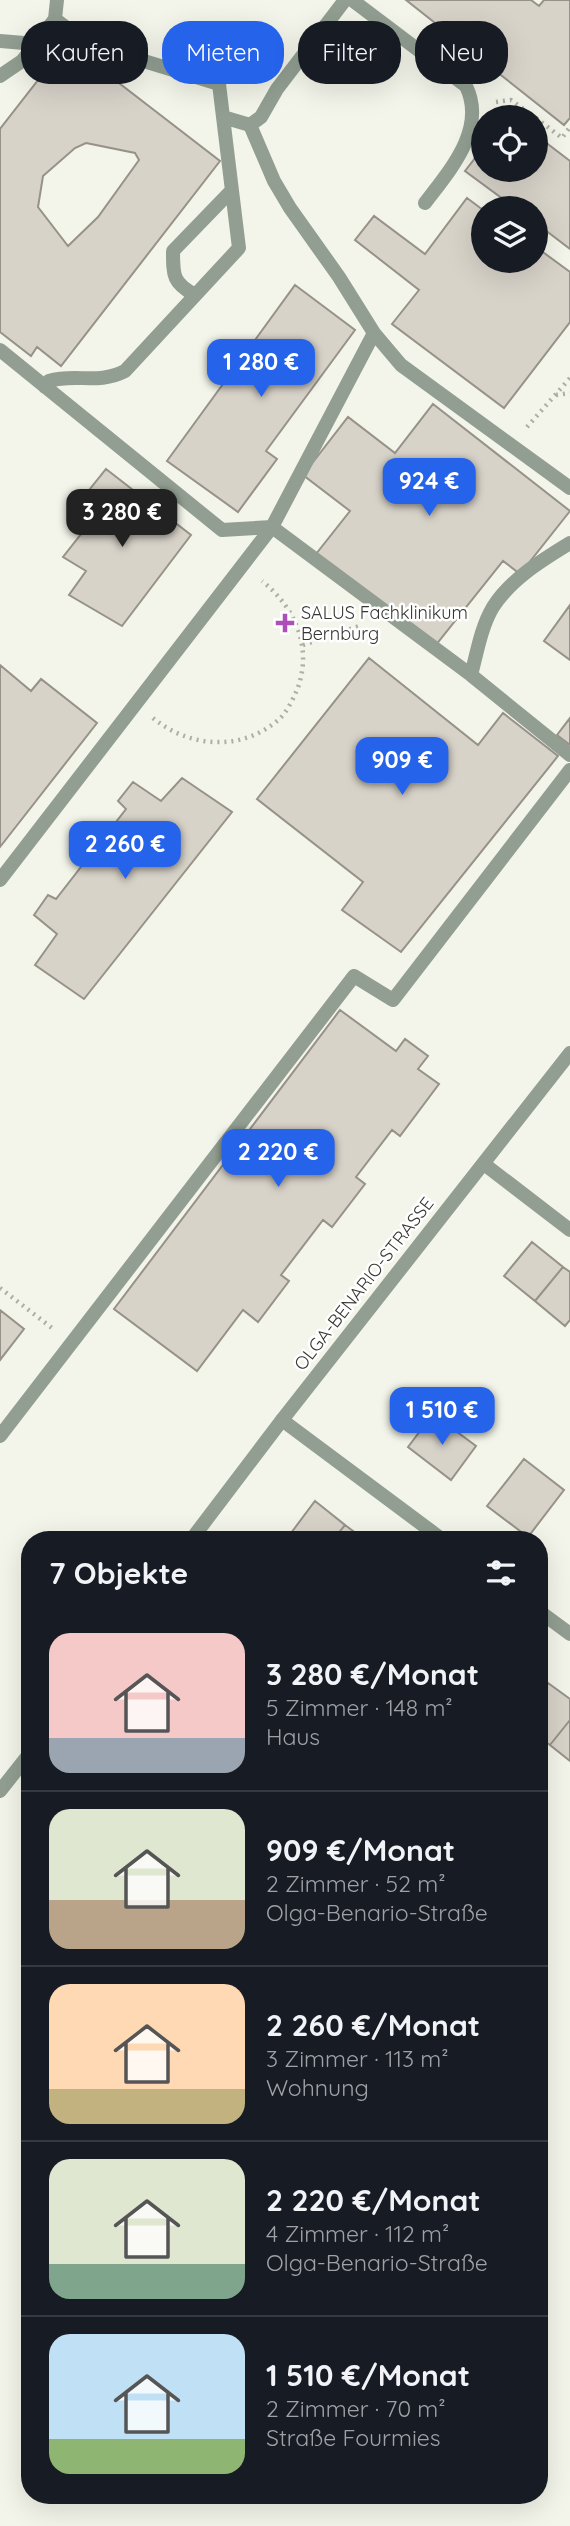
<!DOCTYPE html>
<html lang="de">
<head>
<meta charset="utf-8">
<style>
	body { margin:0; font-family:Quicksand,sans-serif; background:#20242c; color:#f1f3f6; height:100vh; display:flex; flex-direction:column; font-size:26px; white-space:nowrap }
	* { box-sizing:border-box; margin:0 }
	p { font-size:23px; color:#9ea1a6 }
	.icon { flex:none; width:38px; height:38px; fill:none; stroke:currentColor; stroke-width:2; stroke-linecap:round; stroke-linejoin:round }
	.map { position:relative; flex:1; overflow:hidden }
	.drawer { position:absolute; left:21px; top:1531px; width:527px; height:973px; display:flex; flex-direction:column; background:#171b24; border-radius:28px; box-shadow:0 7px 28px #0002 }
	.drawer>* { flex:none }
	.hud { position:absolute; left:21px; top:21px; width:528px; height:63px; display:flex; gap:14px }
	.fabs { position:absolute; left:471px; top:105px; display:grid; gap:14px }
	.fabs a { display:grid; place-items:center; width:77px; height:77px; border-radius:50%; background:#171b24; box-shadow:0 7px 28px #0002; font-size:35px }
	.price { position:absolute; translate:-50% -60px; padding:0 16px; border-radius:14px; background:#2563eb; color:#fff; font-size:23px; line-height:46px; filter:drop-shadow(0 2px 4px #0008) }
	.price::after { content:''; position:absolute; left:50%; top:42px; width:21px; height:16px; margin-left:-10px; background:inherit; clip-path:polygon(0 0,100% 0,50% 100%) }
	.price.active { background:#222; color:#fff }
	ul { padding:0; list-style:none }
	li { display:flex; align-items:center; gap:21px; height:175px; padding:0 28px }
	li+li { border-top:2px solid #363941 }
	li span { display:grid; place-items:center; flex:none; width:196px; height:140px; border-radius:21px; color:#555 }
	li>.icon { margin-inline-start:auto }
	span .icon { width:84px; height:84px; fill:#fffc; stroke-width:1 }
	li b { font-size:30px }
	h2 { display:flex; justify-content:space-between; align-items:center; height:84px; padding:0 28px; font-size:30px }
	.chip { padding:0 24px; border-radius:28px; background:#171b24; box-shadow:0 7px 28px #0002; font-size:24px; line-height:63px }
	.chip.active { background:#2563eb; color:#fff }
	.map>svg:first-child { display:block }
	.building { fill:#d8d3c9; stroke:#979289; stroke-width:2; fill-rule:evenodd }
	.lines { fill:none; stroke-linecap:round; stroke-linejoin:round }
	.path { stroke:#adaea6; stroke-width:4.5; stroke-dasharray:2 5; stroke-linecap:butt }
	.service { stroke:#929e91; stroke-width:14 }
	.minor { stroke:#929e91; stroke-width:14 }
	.tertiary { stroke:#929e91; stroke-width:14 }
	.poi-dot { fill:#ac4fb8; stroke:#fff; stroke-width:2.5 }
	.labels { text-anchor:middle; stroke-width:5; stroke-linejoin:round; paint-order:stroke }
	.poi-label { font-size:18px; fill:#363632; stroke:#fff; text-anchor:start }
	.street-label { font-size:18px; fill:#363632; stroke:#fff }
</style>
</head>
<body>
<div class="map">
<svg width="570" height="2526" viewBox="0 0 570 2526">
	<rect width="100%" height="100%" fill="#f3f5ea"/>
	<path class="building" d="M 406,0 L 531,0 L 539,6 L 544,0 L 570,0 L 570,118 L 564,125 Z
		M 67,43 L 220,161 L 61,366 L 37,347 L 31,356 L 0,332 L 0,129 ZM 86,143 L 135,153 L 139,160 L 98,217 L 68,246 L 38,207 L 43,176 L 75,148 Z
		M 536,135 L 570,161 L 570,249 L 536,223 L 536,208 L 515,208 L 465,171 L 483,148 L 483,170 L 536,170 Z
		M 467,198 L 483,210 L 483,261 L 536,261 L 536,247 L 570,272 L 570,322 L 504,408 L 392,324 L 419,290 L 355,240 L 374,216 L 425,254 Z
		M 295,285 L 355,330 L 266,451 L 277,459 L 238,512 L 167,461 Z
		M 433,404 L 570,511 L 520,574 L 503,561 L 435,646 L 316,554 L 350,511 L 303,475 L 348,417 L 395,453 Z
		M 106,469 L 191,535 L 122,626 L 69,595 L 86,571 L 63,557 L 100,510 L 82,499 Z
		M 570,605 L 570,660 L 544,641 Z
		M 369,658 L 478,745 L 503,713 L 558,756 L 401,952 L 342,910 L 363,882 L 257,799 Z
		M 0,665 L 31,691 L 41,679 L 97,723 L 0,847 Z
		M 570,718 L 570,745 L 557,735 Z
		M 182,778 L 232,812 L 84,999 L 35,965 L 57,934 L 34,915 L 48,895 L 56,899 L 126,809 L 118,801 L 133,782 L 161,801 Z
		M 340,1010 L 396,1051 L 405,1039 L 428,1056 L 418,1069 L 439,1084 L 400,1136 L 392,1130 L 356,1177 L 365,1184 L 332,1227 L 323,1220 L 281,1275 L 289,1281 L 258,1322 L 243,1310 L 197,1371 L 114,1309 Z
		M 532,1242 L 563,1267 L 535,1301 L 504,1276 Z
		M 563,1267 L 570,1272 L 570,1320 L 565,1326 L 535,1301 Z
		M 0,1310 L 24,1329 L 0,1360 Z
		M 433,1414 L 476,1446 L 451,1480 L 408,1447 Z
		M 524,1459 L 564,1490 L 528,1537 L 487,1506 Z
		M 315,1501 L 345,1525 L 333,1540 L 292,1540 L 288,1537 Z
		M 345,1525 L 365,1540 L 333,1540 Z
		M 548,1683 L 570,1699 L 570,1720 L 550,1745 L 539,1737 L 539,1695 Z
		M 570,1720 L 570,1761 L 550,1745 Z"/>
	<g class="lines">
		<path class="path" d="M 496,102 L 511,100 L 534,117
			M 536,118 L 562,138 L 570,127
			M 556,395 L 570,393
			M 527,427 L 570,378
			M 303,645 L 362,625
			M 153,718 C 188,747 240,752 277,721 C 286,714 292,701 297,690 C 313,649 296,608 262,581
			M 0,1288 L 52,1328"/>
		<path class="service" d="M 352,0 L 466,86 C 487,129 450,170 425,203
			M 55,19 L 110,61 L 134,58 L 219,84 L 223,117 L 250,125 L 261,117 L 277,89 L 345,0
			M 0,41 L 36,44
			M 0,76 L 22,61 L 55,19 L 57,0
			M 250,125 L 274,181 L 290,208 L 339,277 L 374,333 L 401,365 L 570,488
			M 195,295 C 173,283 173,276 173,251 L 232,190
			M 0,350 L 222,530 L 272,527 L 471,675 L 570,755
			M 45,387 L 49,381 C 75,373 98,385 125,371 L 239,248 L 223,117
			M 471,675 C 477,653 481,627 493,607 C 511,579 542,560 570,543
			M 0,880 L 272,527 L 374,333
			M 0,1436 L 354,976 L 393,1000 L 570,770"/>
		<path class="minor" d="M 484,1164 L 570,1230
			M 282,1420 L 443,1540
			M 539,1611 L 570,1634"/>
		<path class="tertiary" d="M 191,1540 L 282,1420 L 570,1053
			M 0,1791 L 30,1753"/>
	</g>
	<path class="poi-dot" d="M281.5 612.5h7v7h7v7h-7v7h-7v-7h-7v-7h7z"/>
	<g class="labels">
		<g class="poi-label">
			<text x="301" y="619">SALUS Fachklinikum<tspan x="301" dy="21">Bernburg</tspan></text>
		</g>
		<g class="street-label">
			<text transform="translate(364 1284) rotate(-52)" y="6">OLGA-BENARIO-STRASSE</text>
		</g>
	</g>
</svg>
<div class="fabs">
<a><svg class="icon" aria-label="locate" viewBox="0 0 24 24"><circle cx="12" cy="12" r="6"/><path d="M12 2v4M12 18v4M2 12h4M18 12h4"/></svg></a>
<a><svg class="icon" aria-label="layers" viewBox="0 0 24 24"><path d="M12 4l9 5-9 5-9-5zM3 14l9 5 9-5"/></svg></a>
</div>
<b class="price" style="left:261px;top:399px">1 280 €</b>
<b class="price" style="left:429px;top:518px">924 €</b>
<b class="price active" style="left:122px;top:549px">3 280 €</b>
<b class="price" style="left:402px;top:797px">909 €</b>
<b class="price" style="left:125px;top:881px">2 260 €</b>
<b class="price" style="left:278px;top:1189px">2 220 €</b>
<b class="price" style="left:442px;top:1447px">1 510 €</b>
<div class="hud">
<a class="chip">Kaufen</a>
<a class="chip active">Mieten</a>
<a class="chip">Filter</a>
<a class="chip">Neu</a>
</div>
<section class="drawer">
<h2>7 Objekte<svg class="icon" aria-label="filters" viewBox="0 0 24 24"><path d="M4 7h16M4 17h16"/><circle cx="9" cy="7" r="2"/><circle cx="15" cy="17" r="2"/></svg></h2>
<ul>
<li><span style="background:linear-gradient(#f6c9c9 75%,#9aa5b1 0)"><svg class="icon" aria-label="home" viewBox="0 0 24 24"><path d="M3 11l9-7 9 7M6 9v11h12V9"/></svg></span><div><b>3 280 €/Monat</b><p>5 Zimmer · 148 m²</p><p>Haus</p></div></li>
<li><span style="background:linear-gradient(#dfe7d0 65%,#b9a48a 0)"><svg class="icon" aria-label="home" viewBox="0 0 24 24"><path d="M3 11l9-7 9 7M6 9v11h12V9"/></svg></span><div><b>909 €/Monat</b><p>2 Zimmer · 52 m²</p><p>Olga-Benario-Straße</p></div></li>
<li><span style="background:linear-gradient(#ffd9b3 75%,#c2b280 0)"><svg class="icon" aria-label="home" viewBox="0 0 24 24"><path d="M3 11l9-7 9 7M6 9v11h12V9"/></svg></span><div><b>2 260 €/Monat</b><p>3 Zimmer · 113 m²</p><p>Wohnung</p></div></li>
<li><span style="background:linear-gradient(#dfe7d0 75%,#7fa58c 0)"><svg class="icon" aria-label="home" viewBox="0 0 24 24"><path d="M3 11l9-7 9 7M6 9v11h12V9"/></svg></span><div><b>2 220 €/Monat</b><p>4 Zimmer · 112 m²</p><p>Olga-Benario-Straße</p></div></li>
<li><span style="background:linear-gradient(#bfe0f5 75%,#8fb573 0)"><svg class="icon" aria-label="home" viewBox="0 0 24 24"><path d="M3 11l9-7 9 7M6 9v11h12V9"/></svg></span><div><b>1 510 €/Monat</b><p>2 Zimmer · 70 m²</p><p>Straße Fourmies</p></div></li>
</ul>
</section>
</div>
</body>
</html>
